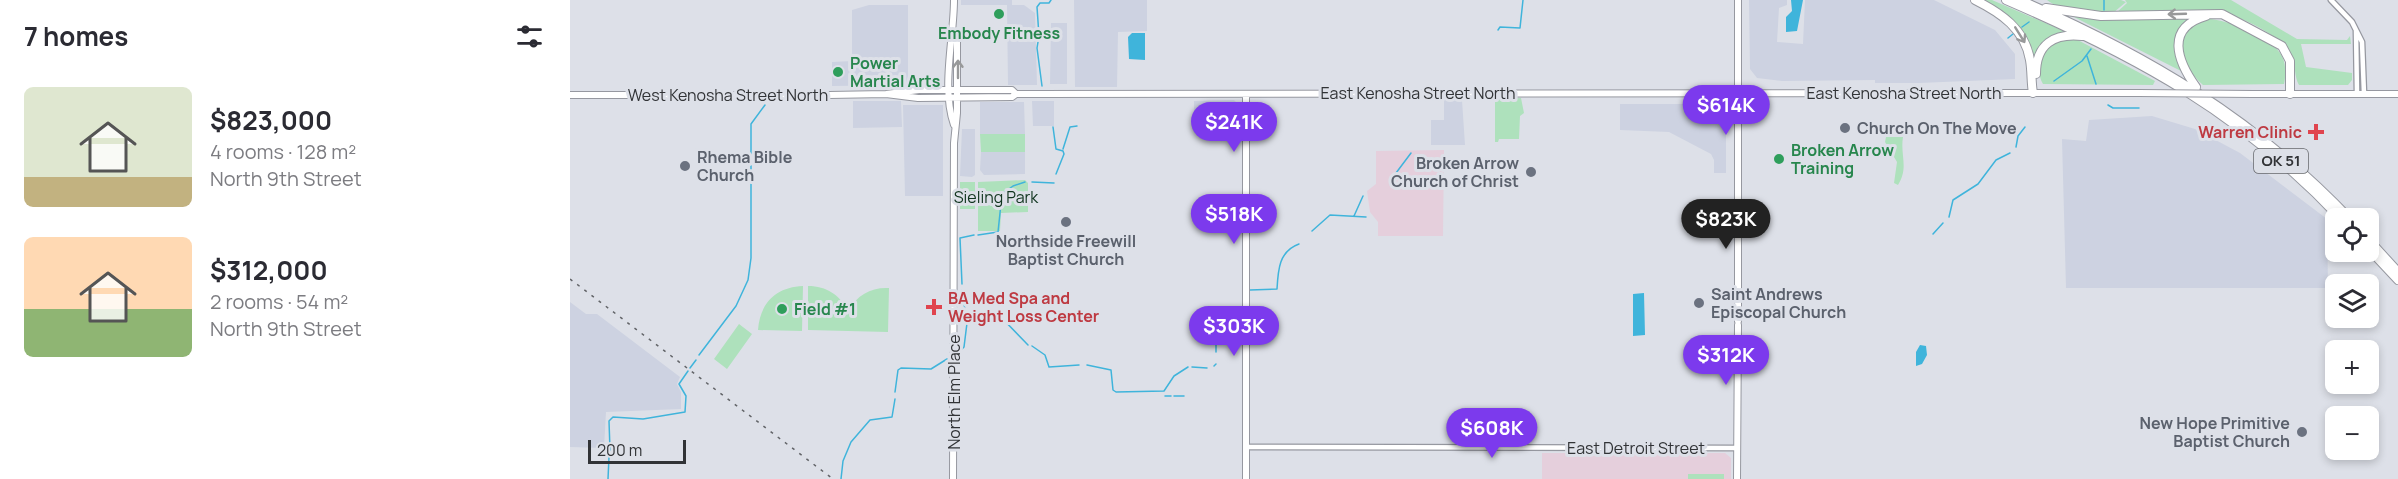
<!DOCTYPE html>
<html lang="en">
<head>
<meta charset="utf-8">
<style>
	body { margin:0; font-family:Manrope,sans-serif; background:#f7f7f7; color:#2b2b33; height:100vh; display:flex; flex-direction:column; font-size:22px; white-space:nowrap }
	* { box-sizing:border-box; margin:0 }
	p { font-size:20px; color:#7c7c81 }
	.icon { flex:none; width:33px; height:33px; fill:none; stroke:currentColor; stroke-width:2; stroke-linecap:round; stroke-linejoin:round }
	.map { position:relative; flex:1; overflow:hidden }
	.sheet { display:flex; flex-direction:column; background:#fff; width:570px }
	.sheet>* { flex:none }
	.fabs { position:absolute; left:1755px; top:208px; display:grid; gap:12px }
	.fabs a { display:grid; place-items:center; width:54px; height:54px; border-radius:9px; background:#fff; box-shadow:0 3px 9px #0003; font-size:30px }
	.scale { position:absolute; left:18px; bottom:15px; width:98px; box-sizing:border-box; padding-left:6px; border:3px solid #313336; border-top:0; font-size:16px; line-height:21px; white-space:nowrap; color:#313336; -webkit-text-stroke:4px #dde0e8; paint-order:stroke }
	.price { position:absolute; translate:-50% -51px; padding:0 14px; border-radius:21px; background:#7c3aed; color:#fff; font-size:20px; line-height:39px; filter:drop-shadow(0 2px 3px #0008) }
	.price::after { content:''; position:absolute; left:50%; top:36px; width:18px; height:14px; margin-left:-9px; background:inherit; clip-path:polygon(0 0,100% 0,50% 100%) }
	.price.current { background:#222; color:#fff }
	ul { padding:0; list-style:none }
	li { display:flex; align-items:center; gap:18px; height:150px; padding:0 24px }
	li span { display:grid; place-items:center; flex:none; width:168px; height:120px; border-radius:9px; color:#555 }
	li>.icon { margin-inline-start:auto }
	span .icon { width:72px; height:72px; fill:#fffc; stroke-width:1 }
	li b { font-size:26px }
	h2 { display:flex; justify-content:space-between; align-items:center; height:72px; padding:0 24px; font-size:26px }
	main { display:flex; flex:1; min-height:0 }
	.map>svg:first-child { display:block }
	.built { fill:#cdd2e1 }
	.education { fill:#e5cfdc }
	.green { fill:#aee1bc }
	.water { fill:#3fb4db }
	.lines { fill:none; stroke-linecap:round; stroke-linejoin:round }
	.stream { stroke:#3fb4db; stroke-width:1.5 }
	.minor-casing { stroke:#9698a0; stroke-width:7 }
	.major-casing { stroke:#9698a0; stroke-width:8 }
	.highway-casing { stroke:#9698a0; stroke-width:10 }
	.minor { stroke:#fff; stroke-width:4.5 }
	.major { stroke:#fff; stroke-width:6 }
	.highway { stroke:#fff; stroke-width:8 }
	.rail { stroke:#626468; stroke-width:1.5; stroke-dasharray:3 6; stroke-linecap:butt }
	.major-bridge-casing { stroke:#9698a0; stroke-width:8; stroke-linecap:butt }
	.major-bridge { stroke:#fff; stroke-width:6 }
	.oneway { stroke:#98999a }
	.leisure-dot { fill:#2e9e5b; stroke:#dde0e8; stroke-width:2 }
	.worship-dot { fill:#6b7280; stroke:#dde0e8; stroke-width:2 }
	.health-dot { fill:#e0444e; stroke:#dde0e8; stroke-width:2 }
	.labels { text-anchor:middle; stroke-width:6; stroke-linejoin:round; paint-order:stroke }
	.shield { fill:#dde0e8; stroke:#65676b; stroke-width:1.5 }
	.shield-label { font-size:15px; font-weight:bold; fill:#313336 }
	.leisure-label { font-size:16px; font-weight:bold; fill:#27864d; stroke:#dde0e8; text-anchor:start }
	.street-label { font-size:16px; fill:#313336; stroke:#dde0e8 }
	.worship-label { font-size:16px; font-weight:bold; fill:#5b616d; stroke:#dde0e8; text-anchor:start }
	.health-label { font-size:16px; font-weight:bold; fill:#be3a42; stroke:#dde0e8; text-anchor:end }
	.park-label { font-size:16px; fill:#11351f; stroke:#dde0e8 }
</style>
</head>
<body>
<main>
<section class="sheet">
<h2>7 homes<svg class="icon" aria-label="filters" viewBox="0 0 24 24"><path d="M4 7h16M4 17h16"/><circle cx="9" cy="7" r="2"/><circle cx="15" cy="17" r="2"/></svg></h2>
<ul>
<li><span style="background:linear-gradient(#dfe7d0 75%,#c2b280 0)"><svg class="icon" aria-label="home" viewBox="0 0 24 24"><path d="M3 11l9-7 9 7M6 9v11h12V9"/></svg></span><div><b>$823,000</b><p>4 rooms · 128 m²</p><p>North 9th Street</p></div></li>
<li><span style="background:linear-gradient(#ffd9b3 60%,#8fb573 0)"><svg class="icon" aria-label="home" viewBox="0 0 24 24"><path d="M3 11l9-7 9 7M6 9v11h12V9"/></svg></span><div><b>$312,000</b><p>2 rooms · 54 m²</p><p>North 9th Street</p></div></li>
</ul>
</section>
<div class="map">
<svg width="1828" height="479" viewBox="0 0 1828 479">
	<rect width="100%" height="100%" fill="#dde0e8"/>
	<path class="built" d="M 391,0 L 442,0 L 442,5 L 454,5 L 465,13 L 467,85 L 438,85 L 437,5 L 391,5 Z
		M 504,0 L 577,0 L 577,31 L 548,32 L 547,87 L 505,87 Z
		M 1179,0 L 1217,0 L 1217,5 L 1209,8 L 1207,42 L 1233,44 L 1235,0 L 1364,0 L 1425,30 L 1445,54 L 1445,79 L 1349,83 L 1305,83 L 1305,80 L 1212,81 L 1187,78 L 1180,69 Z
		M 299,5 L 338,5 L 338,85 L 262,86 L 262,62 L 282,61 L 282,10 Z
		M 481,23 L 497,23 L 497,84 L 480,84 Z
		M 664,100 L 670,106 L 670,130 L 624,130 L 624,101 Z
		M 874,100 L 892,100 L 895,145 L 861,145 L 861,120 L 874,120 Z
		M 283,101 L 331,101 L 332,127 L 283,128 Z
		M 462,101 L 484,101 L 484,126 L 463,126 Z
		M 410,102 L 454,102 L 455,134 L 410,134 Z
		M 1050,104 L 1156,104 L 1156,173 L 1144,173 L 1144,160 L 1141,154 L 1099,132 L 1050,130 Z
		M 333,105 L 373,105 L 373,196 L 335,196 Z
		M 1582,116 L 1625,129 L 1670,153 L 1757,219 L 1758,288 L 1496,288 L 1492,139 L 1516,141 L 1519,120 Z
		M 392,129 L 405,129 L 405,175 L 402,177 L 390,176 Z
		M 411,152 L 455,152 L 455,174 L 414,175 L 410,170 Z
		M 0,302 L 16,314 L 27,314 L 110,377 L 107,384 L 111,392 L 111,409 L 36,412 L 34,448 L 0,447 Z"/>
	<path class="education" d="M 874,150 L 873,236 L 808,236 L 808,222 L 800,212 L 797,191 L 806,184 L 806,151 Z
		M 972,453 L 1155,453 L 1161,458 L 1161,479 L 972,479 Z"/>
	<path class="green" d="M 1410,0 L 1422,0 L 1496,32 C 1478,36 1468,44 1464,63 C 1447,27 1446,19 1410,0 Z
		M 1477,0 L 1551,0 L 1556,2 L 1543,13 C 1524,11 1493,13 1477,0 Z
		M 1555,0 L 1661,0 L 1727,39 L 1777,40 L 1780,36 L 1781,44 L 1731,44 L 1736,67 L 1782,73 L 1782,80 L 1778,85 L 1729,85 C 1724,76 1726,67 1722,58 C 1714,35 1667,15 1645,10 L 1546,13 L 1557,3 Z
		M 1496,13 L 1629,14 C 1613,28 1600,50 1613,72 Z
		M 1634,19 C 1653,17 1703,38 1712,56 C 1716,64 1716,75 1714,84 L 1633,85 C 1609,63 1600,37 1634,19 Z
		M 1504,38 L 1585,81 L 1583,85 L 1473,84 C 1465,72 1470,48 1484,41 C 1489,38 1498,39 1504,38 Z
		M 951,98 L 954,113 L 950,116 L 949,139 L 929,139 L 928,142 L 925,142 L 925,99 Z
		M 410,134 L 455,134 L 455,152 L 411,152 Z
		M 1316,137 L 1333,137 C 1330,156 1339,167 1328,185 L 1324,183 L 1327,162 L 1315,142 Z
		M 455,180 L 458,183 L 458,212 L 431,213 L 430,231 L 408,231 L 408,182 Z
		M 390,182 L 405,182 L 405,209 L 390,209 Z
		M 233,286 L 232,331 L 188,330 C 190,303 206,287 233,286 Z
		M 238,286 C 257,286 269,295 278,310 C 288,295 301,287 319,288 L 318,332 L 238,330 Z
		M 169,324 L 182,334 L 157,369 L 144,359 Z
		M 1118,474 L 1154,474 L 1154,479 L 1118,479 Z"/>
	<path class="water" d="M 1221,0 L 1233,0 L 1227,31 L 1216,32 L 1216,17 L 1222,11 Z
		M 562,33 L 575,33 L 575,60 L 559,59 L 558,37 Z
		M 1074,293 L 1075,335 L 1063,336 L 1063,294 Z
		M 1350,345 L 1356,346 L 1357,355 L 1352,364 L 1346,366 L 1346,352 Z"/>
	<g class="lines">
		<path class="stream" d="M 1534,10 L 1534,0
			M 1452,27 L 1459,22
			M 928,30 L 930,27 L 950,28 L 953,0
			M 1438,38 L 1443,34
			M 1517,56 L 1526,84
			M 1484,81 L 1512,61 L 1521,49
			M 472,86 L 467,48 L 469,36 L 467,7 L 470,3 L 479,3 L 481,0
			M 1538,105 L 1543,108 L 1569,108
			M 483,127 L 486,149 L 493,151 L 494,154 L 486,174
			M 1446,147 L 1448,136 L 1455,127
			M 493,149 L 500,127 L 507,126
			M 823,177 L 841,153
			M 462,182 L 484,183
			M 784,216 L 793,196
			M 1379,217 L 1383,200 L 1408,184 L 1426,160 L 1440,153
			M 742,231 L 760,215 L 796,217
			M 1363,234 L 1373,223
			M 408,235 L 428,232 L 432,194 L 443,186 L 455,182
			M 392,284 L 390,238 L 404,235
			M 680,290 L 707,289 C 708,270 709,251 729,244
			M 410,320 L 418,313 L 427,313 L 458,345
			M 398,323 L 405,321
			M 646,345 L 646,352
			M 462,346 L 475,355 L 479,367 L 509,365
			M 390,351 L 394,347 L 397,323 L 392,290
			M 129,355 L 166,306 L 178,280 L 181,258 L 181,124 L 195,105
			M 517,365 L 541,370 L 543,390 L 546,392 L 594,391 L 604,376 L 618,367
			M 644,366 L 646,364
			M 622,367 L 637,368
			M 120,368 L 126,360
			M 325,392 L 328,370 L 331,368 L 361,369 L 377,359
			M 595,396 L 601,396
			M 604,396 L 614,396
			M 40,450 L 39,421 L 43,417 L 73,419 L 115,412 L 116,396 L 109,384 L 118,371
			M 38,479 L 39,457
			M 271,479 L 273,461 L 281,442 L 300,420 L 322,417 L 325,399"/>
		<g class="minor-casing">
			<path id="minor" d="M 1761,0 L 1782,22 L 1792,42 L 1794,94
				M 1786,31 L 1787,94
				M 676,447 L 1167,448"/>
		</g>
		<g class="major-casing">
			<path id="major" d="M 316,94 L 348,98 L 442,97 L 446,94 L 459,94 L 1569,93
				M 1683,94 L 1828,94
				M 0,95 L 259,95 L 316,94 L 349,90 L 442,90 L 446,94
				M 384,125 C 371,88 384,38 384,0
				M 1168,321 L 1168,0
				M 383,479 L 384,143 L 387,113 L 387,42 L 384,35
				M 676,479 L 676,94
				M 1167,479 L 1168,325"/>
		</g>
		<g class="highway-casing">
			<path id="highway" d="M 1405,0 C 1431,13 1455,29 1460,60 C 1462,71 1461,82 1463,93
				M 1436,0 C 1568,57 1671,113 1771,219
				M 1450,0 C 1577,55 1684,118 1780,219
				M 1476,8 L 1531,16 L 1652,14 L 1712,46 L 1720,61 L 1720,94
				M 1466,74 C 1466,44 1484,33 1512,36
				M 1626,87 C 1608,62 1594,28 1636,16
				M 1798,239 L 1828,272
				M 1798,248 L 1828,280"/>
		</g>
		<use href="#minor" class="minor"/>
		<use href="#major" class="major"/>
		<use href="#highway" class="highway"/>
		<path class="rail" d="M 0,279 L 263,479"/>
		<g class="major-bridge-casing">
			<path id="major-bridge" d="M 1569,93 L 1683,94"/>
		</g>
		<use href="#major-bridge" class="major-bridge"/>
	</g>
	<defs><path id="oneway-shaft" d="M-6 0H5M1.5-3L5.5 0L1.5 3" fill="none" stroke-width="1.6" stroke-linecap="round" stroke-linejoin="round" transform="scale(1.5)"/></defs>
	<g class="oneway">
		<use href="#oneway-shaft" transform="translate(1607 14) rotate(178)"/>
		<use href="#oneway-shaft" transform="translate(1450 35) rotate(58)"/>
		<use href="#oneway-shaft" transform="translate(388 69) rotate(-90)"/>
	</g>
	<g class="leisure-dot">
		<circle cx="429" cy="14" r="6"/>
		<circle cx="268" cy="72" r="6"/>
		<circle cx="1209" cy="159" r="6"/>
		<circle cx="212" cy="309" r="6"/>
	</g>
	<g class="worship-dot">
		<circle cx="1275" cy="128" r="6"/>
		<circle cx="115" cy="166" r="6"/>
		<circle cx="961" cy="172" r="6"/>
		<circle cx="496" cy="222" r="6"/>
		<circle cx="1129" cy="303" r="6"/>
		<circle cx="1732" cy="432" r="6"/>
	</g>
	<g class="health-dot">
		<path d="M1743 123h6v6h6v6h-6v6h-6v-6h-6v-6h6z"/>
		<path d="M361 298h6v6h6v6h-6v6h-6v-6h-6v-6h6z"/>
	</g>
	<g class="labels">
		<rect class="shield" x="1684" y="149" width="54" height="24" rx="4.5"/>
		<g class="shield-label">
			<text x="1711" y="166">OK 51</text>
		</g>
		<g class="leisure-label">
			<text x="429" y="39" text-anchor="middle">Embody Fitness</text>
			<text x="280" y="69">Power<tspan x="280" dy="18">Martial Arts</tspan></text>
			<text x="1221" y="156">Broken Arrow<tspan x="1221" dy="18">Training</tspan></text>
			<text x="224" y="315">Field #1</text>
		</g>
		<g class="street-label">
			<text x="848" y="99">East Kenosha Street North</text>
			<text x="1334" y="99">East Kenosha Street North</text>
			<text x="158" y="101">West Kenosha Street North</text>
			<text transform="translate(384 392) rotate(-90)" y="6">North Elm Place</text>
			<text x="1066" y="454">East Detroit Street</text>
		</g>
		<g class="worship-label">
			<text x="1287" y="134">Church On The Move</text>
			<text x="127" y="163">Rhema Bible<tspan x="127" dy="18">Church</tspan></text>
			<text x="949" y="169" text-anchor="end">Broken Arrow<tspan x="949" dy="18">Church of Christ</tspan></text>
			<text x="496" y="247" text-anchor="middle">Northside Freewill<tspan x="496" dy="18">Baptist Church</tspan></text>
			<text x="1141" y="300">Saint Andrews<tspan x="1141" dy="18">Episcopal Church</tspan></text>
			<text x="1720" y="429" text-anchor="end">New Hope Primitive<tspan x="1720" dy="18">Baptist Church</tspan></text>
		</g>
		<g class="health-label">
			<text x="1732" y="138">Warren Clinic</text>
			<text x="378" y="304" text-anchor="start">BA Med Spa and<tspan x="378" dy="18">Weight Loss Center</tspan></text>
		</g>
		<g class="park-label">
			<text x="426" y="203">Sieling Park</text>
		</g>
	</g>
</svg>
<div class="fabs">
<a><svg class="icon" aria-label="locate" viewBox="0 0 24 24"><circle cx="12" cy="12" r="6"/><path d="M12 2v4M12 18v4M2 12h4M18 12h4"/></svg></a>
<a><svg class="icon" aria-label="layers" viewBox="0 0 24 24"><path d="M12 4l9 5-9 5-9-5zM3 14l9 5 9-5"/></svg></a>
<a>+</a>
<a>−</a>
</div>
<div class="scale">200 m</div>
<b class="price" style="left:1156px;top:136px">$614K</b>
<b class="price" style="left:664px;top:153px">$241K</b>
<b class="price" style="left:664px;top:245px">$518K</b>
<b class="price current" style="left:1156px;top:250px">$823K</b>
<b class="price" style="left:664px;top:357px">$303K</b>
<b class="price" style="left:1156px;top:386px">$312K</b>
<b class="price" style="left:922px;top:459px">$608K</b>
</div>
</main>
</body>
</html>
